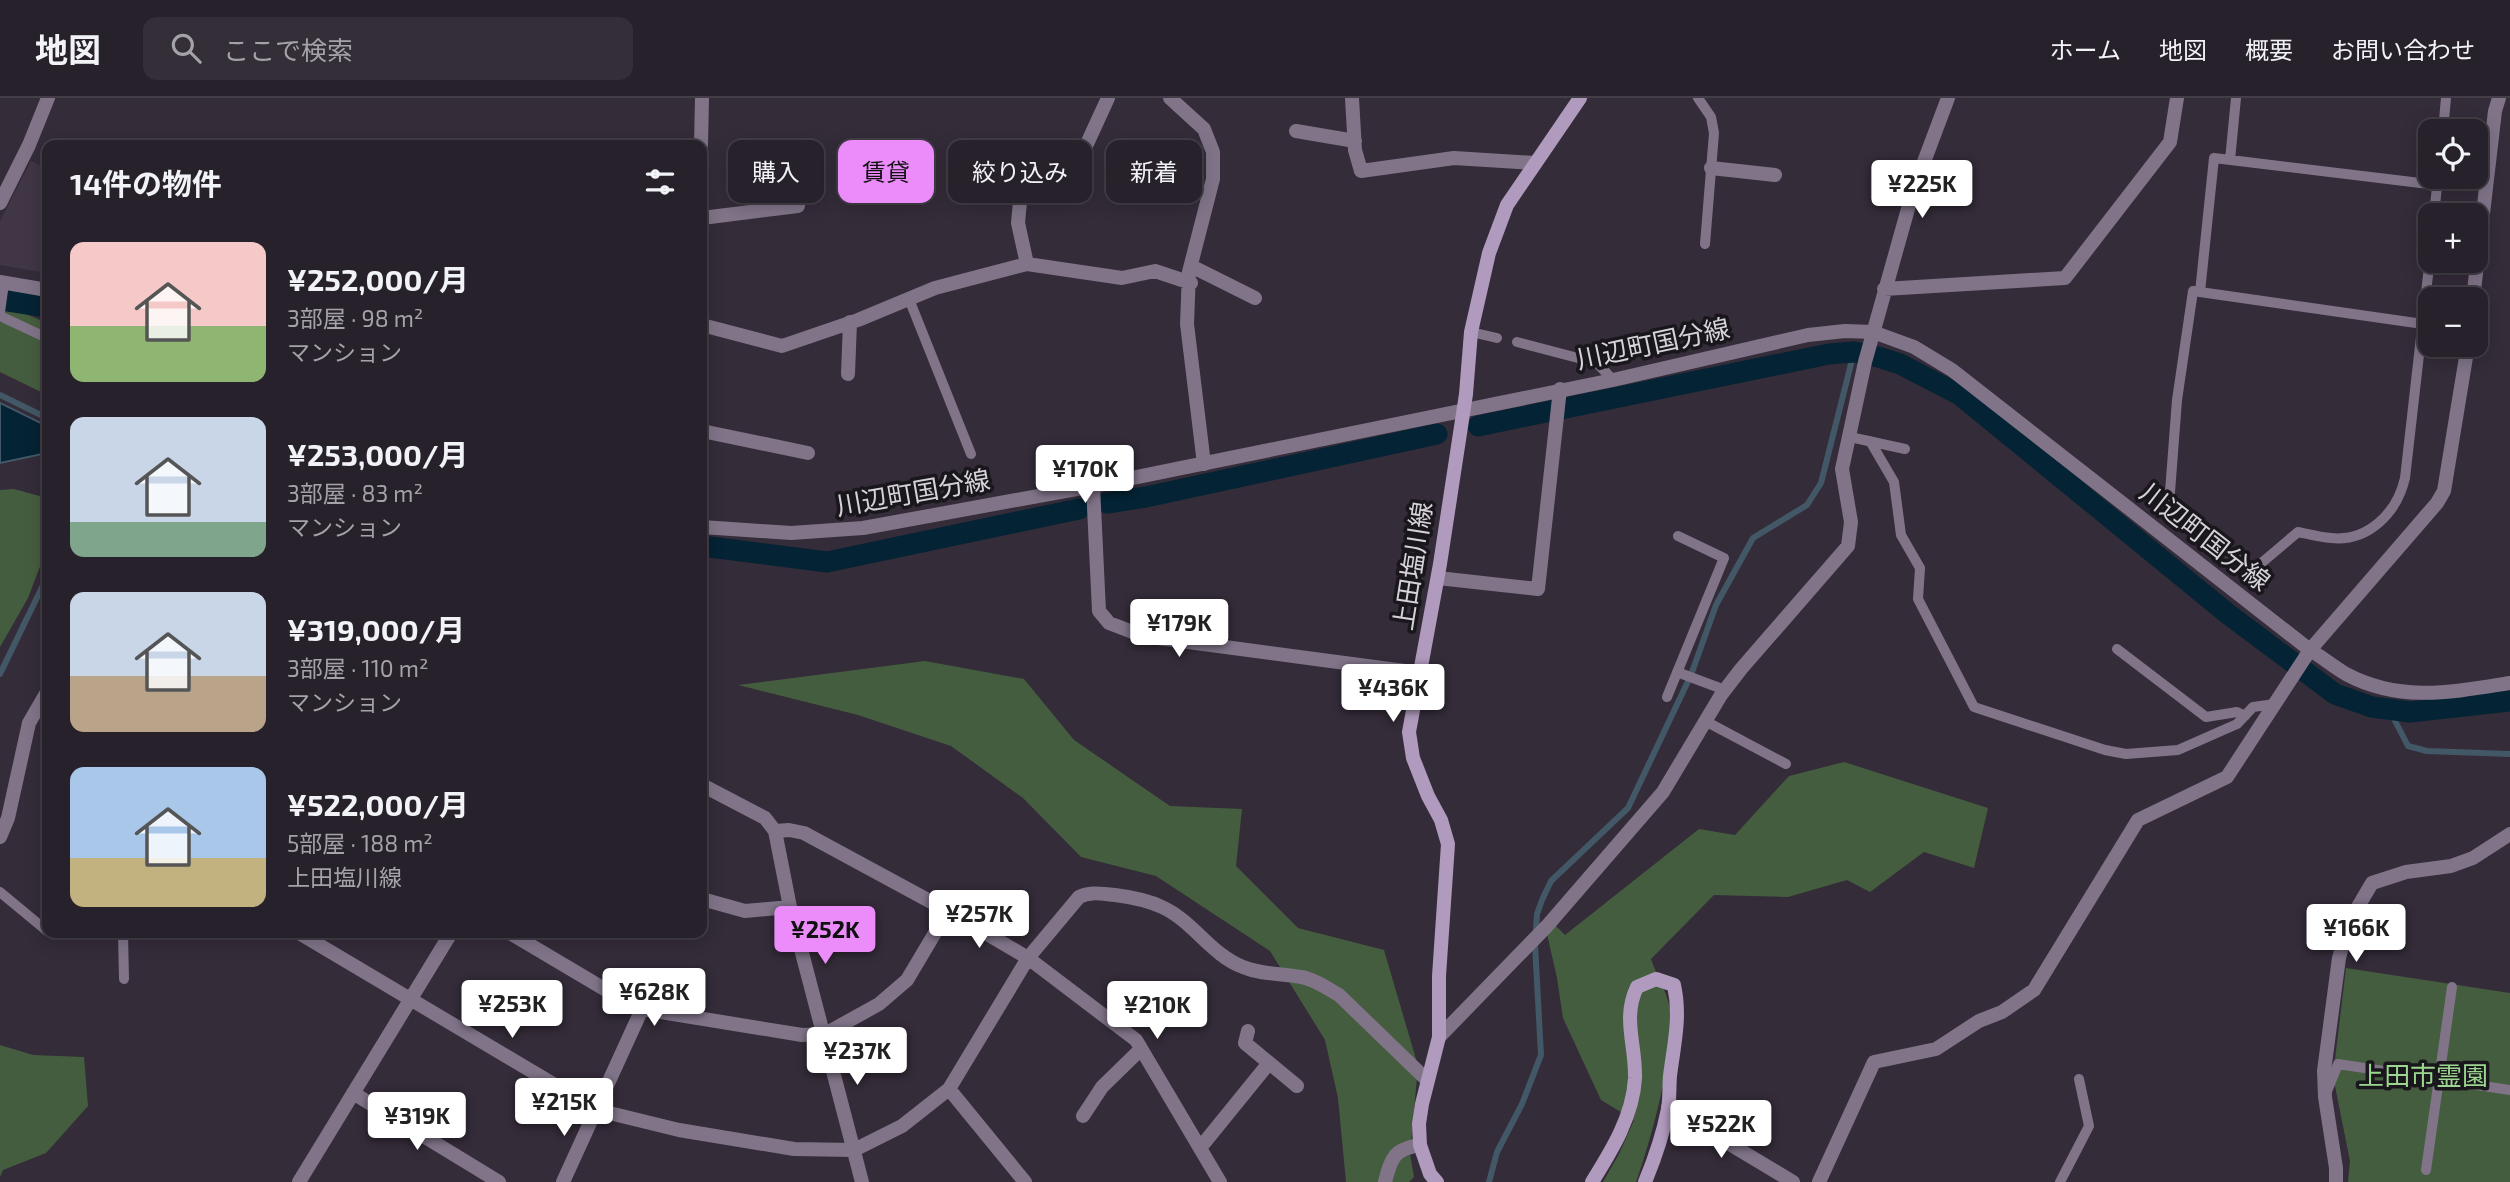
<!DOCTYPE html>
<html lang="ja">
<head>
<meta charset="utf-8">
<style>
	body { margin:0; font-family:"Exo 2","Noto Sans JP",sans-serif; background:#332e37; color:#f1f3f6; height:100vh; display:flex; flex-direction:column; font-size:26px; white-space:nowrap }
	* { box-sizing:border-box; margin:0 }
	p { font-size:23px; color:#a4a3a9 }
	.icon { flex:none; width:38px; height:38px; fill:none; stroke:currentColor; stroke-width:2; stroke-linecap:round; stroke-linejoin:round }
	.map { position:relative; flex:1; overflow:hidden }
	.drawer { position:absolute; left:42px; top:42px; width:665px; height:798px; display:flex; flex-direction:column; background:#27212b; border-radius:14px; box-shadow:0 4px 18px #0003,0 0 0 2px #433e47 }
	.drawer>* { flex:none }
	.banner { position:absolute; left:728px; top:42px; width:665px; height:63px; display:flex; gap:14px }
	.buttons { position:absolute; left:2418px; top:21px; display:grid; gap:14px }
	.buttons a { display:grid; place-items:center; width:70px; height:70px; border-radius:14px; background:#27212b; box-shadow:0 4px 18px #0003,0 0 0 2px #433e47; font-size:35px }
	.price { position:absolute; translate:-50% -60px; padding:0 16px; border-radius:7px; background:#fff; color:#222; font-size:23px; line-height:46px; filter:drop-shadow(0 2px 4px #0008) }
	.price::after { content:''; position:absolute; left:50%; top:42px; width:21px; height:16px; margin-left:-10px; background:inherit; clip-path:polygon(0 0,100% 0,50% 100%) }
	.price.active { background:#ec8cfb; color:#111 }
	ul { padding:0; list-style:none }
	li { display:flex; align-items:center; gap:21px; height:175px; padding:0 28px }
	li span { display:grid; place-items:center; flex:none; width:196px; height:140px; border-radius:14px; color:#555 }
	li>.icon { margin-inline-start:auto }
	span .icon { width:84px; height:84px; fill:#fffc; stroke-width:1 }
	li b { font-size:30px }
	h2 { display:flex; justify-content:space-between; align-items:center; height:84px; padding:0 28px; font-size:30px }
	.tag { padding:0 24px; border-radius:14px; background:#27212b; box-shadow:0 4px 18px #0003,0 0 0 2px #433e47; font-size:24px; line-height:63px }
	.tag.active { background:#ec8cfb; color:#111 }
	header { display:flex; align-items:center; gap:42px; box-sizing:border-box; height:98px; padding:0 35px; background:#27212b; border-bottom:2px solid #433e47 }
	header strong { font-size:33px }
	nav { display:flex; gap:38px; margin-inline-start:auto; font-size:24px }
	.search { width:490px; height:63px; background:#332e37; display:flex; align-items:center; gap:18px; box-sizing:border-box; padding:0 24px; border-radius:14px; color:#a4a3a9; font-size:26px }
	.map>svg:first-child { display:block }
	.commercial { fill:#403645 }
	.green { fill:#455d3f }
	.water { fill:#042334; stroke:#435866; stroke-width:2 }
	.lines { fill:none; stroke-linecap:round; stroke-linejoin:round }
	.stream { stroke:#435866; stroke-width:6 }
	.canal { stroke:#042334; stroke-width:21 }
	.service { stroke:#817489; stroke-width:10 }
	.minor { stroke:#817489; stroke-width:14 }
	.tertiary { stroke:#817489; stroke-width:14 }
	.secondary { stroke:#b09abd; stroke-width:14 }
	.labels { text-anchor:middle; stroke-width:7; stroke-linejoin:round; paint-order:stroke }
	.street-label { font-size:26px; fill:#d7d2da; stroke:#19161c }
	.park-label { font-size:26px; fill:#9cd590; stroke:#19161c }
</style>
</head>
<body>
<header>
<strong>地図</strong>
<div class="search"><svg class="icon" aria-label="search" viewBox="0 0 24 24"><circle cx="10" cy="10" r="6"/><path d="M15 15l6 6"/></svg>ここで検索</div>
<nav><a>ホーム</a><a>地図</a><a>概要</a><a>お問い合わせ</a></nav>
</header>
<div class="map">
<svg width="2510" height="1084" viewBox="0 0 2510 1084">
	<rect width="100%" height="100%" fill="#342c39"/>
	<path class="commercial" d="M 31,63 L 47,71 L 47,175 L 0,167 L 0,123 Z"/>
	<path class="green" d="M 7,208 L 47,225 L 47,297 L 0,274 L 0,225 Z
		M 14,391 L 47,400 L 47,450 L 28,500 L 0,549 L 0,392 Z
		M 925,563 L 1024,581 L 1074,642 L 1170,708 L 1242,711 L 1236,768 L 1298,830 L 1384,852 L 1418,968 L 1410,1056 L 1414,1079 L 1409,1084 L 1346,1084 L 1338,1000 L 1325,942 L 1270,853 L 1156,778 L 1081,759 L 1023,700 L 951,648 L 858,617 L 738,587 Z
		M 1844,664 L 1988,710 L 1974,770 L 1924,754 L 1870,794 L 1847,782 L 1788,799 L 1714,797 L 1651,861 C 1656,876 1666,892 1669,907 C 1678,946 1650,1046 1636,1084 L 1603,1084 L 1619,1056 L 1634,1022 L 1601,1002 L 1563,920 L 1557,880 L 1547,836 L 1556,828 L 1565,837 L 1699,731 L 1735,737 L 1789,678 Z
		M 2346,870 L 2510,895 L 2510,1084 L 2348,1084 L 2350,1063 L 2333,978 Z
		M 0,947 L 33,957 L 84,959 L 88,1008 L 46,1055 L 3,1072 L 0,1079 Z"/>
	<path class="water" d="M 0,305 L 47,328 L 47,355 L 0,365 Z"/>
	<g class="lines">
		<path class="stream" d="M 0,297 L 47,320
			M 0,576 L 47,479
			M 2390,613 L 2408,648 L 2427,653 L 2510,656
			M 1489,1084 L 1497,1054 L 1522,1006 L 1541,957 L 1535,847 L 1537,816 L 1542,802 L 1551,783 L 1628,710 L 1691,577 L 1716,507 L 1753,440 L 1807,407 L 1821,385 L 1854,254"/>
		<path class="canal" d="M 0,202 L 47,209
			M 1478,328 L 1829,256 L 1854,254 L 1878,259 L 1900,266 L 1960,297 L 2228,516 L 2335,596 L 2372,609 L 2410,614 L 2510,603
			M 1107,405 L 1146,399 L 1437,336
			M 702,448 L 827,464 L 1079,411"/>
		<path class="service" d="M 1698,0 L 1711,19 L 1714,35 L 1705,146
			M 2443,33 L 2446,0
			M 2230,62 L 2236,0
			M 2434,117 L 2438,79
			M 2200,194 L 2214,60 L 2437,87
			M 909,201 L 971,356
			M 0,214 L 4,185
			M 0,218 L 47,240
			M 2423,226 L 2193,193 L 2177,302 L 2169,407 L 2252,473 L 2298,434 C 2308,436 2320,439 2331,440 C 2368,444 2397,415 2405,380 L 2431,151
			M 1471,234 L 1497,240
			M 1517,244 L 1597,265 L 1613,282
			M 1850,339 L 1905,351
			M 1870,343 L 1894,384 L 1901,437 L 1920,470 L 1918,501 L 1974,609 L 2105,652 L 2126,656 L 2178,652 L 2237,626 L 2253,609 L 2275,606
			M 2117,551 L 2206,619 L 2237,614 L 2245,618
			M 1677,574 L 1725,592
			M 1667,599 L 1724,460 L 1678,438
			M 1707,624 L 1786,666
			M 0,794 L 47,833
			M 123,835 L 124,881
			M 2326,996 L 2338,966 L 2510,992
			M 2426,1072 L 2452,889
			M 2060,1084 L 2089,1028 L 2079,981"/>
		<path class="minor" d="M 1170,0 L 1204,31 L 1213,54 L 1213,81 L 1189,174 L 1187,226 L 1204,366
			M 1352,0 L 1355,52 L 1361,73 L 1454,60 L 1535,65
			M 1296,33 L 1355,43
			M 701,47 L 702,0
			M 1711,70 L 1775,77
			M 0,105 L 29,47 L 48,0
			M 702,120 L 798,108
			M 1027,166 L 1122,180 L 1155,173 L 1191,185
			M 1191,168 L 1255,200
			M 1884,191 L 2065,180 L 2170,44 L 2177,0
			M 2473,201 L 2495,13 L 2499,0
			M 702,227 L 782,248 L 858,222 L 935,190 L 1027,166 L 1018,125 L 1022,82 L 1080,61 L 1108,0
			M 848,276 L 850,224
			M 702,333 L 808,355
			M 1093,388 L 1099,513 L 1109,525 L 1143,538 L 1420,575
			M 1438,480 L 1538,491 L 1560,291
			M 702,687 L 765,720 L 775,733 L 790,809 L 862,1084
			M 775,733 L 789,732 L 804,735 L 948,813 L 1028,860 L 1136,942 L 1220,1084
			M 0,739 L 8,720 L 29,625 L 47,594
			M 702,801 L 745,813 L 790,809
			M 299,835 L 597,1012 L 679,1032 L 794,1051 L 854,1052 L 902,1028 L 949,991 L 1028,860 L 1079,799 C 1091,793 1102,796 1115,797 C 1131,799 1147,802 1162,809 C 1193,823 1211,857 1243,869 C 1262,877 1281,875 1301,879 C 1314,881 1327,890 1339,897 L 1427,982
			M 510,835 L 606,892 L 642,911 L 802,937 L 825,936 L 879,906 L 907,882 L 948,813
			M 1248,933 L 1245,945 L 1297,988
			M 1439,939 L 1547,828 L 1663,694 L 1721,597 L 1741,571 L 1848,448 L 1851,424 L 1842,371 L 1865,264 L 1913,93 L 1948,0
			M 949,991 L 1025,1084
			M 353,995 L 499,1084
			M 1668,1009 L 1793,1084
			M 1083,1018 L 1102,989 L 1141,951
			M 1200,1050 L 1269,965
			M 299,1084 L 451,835
			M 563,1084 L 642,911
			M 1385,1084 C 1391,1060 1394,1051 1420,1047
			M 1819,1084 L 1874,964 L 1936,951 L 1979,923 L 2002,914 L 2034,892 L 2138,722 L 2227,679 L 2310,552 L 2437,405 L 2444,393 L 2468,247
			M 2336,1084 L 2336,1070 L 2325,999 L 2324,973 L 2339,860 L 2349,824 L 2372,785 L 2406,774 L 2451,768 L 2473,760 L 2510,736"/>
		<path class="tertiary" d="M 0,184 L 47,192
			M 702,429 L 791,435 L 863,430 L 1093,388 L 1613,282 L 1808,237 L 1845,233 L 1873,234 L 1914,249 L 1952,272 L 2310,552 C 2322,559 2334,569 2346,576 C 2400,605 2453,594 2510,585"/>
		<path class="secondary" d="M 1437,1084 L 1430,1076 L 1420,1047 L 1419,1026 L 1422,1006 L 1439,939 L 1439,878 L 1448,746 L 1441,722 L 1428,698 L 1413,660 L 1409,634 L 1440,466 L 1466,296 L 1471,234 L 1489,155 L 1507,107 L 1580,0
			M 1592,1084 C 1612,1052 1633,1018 1635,980 C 1636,947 1622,920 1637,889 L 1656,881 L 1674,887 C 1681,919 1674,946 1670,978 C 1669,989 1670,1000 1668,1011 C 1663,1036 1655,1060 1645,1084"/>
	</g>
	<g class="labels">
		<g class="street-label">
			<text transform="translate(1653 246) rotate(-12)" y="9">川辺町国分線</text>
			<text transform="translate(913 395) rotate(-10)" y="9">川辺町国分線</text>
			<text transform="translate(2205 439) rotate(38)" y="9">川辺町国分線</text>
			<text transform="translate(1413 468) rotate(-81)" y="9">上田塩川線</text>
		</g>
		<g class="park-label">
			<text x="2423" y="987">上田市霊園</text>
		</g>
	</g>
</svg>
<div class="buttons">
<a><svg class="icon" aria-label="locate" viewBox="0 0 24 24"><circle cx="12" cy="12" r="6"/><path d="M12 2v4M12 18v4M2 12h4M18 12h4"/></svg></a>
<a>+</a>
<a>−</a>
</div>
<b class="price" style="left:1922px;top:122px">¥225K</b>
<b class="price" style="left:1085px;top:407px">¥170K</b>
<b class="price" style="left:1179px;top:561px">¥179K</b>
<b class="price" style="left:1393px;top:626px">¥436K</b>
<b class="price" style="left:979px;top:852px">¥257K</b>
<b class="price" style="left:2356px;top:866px">¥166K</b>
<b class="price active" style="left:825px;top:868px">¥252K</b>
<b class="price" style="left:654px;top:930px">¥628K</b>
<b class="price" style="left:512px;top:942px">¥253K</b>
<b class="price" style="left:1157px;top:943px">¥210K</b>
<b class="price" style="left:857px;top:989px">¥237K</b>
<b class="price" style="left:564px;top:1040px">¥215K</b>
<b class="price" style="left:417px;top:1054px">¥319K</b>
<b class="price" style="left:1721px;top:1062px">¥522K</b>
<div class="banner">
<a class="tag">購入</a>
<a class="tag active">賃貸</a>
<a class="tag">絞り込み</a>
<a class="tag">新着</a>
</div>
<section class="drawer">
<h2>14件の物件<svg class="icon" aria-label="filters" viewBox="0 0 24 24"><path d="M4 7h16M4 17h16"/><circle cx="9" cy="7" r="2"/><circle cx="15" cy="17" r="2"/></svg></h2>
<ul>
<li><span style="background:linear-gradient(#f6c9c9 60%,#8fb573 0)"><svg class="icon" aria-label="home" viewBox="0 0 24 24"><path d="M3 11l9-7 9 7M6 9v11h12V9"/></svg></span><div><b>¥252,000/月</b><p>3部屋 · 98 m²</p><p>マンション</p></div></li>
<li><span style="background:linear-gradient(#c9d6e8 75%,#7fa58c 0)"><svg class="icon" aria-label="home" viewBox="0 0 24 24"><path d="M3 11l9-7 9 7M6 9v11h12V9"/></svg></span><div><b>¥253,000/月</b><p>3部屋 · 83 m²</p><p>マンション</p></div></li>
<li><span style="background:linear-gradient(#c9d6e8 60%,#b9a48a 0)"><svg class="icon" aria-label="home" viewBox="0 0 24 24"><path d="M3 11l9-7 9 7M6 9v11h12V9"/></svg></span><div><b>¥319,000/月</b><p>3部屋 · 110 m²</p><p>マンション</p></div></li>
<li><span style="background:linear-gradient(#a9c7e8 65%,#c2b280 0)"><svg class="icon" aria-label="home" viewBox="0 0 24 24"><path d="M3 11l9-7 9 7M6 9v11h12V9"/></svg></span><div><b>¥522,000/月</b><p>5部屋 · 188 m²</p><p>上田塩川線</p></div></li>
</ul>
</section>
</div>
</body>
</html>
